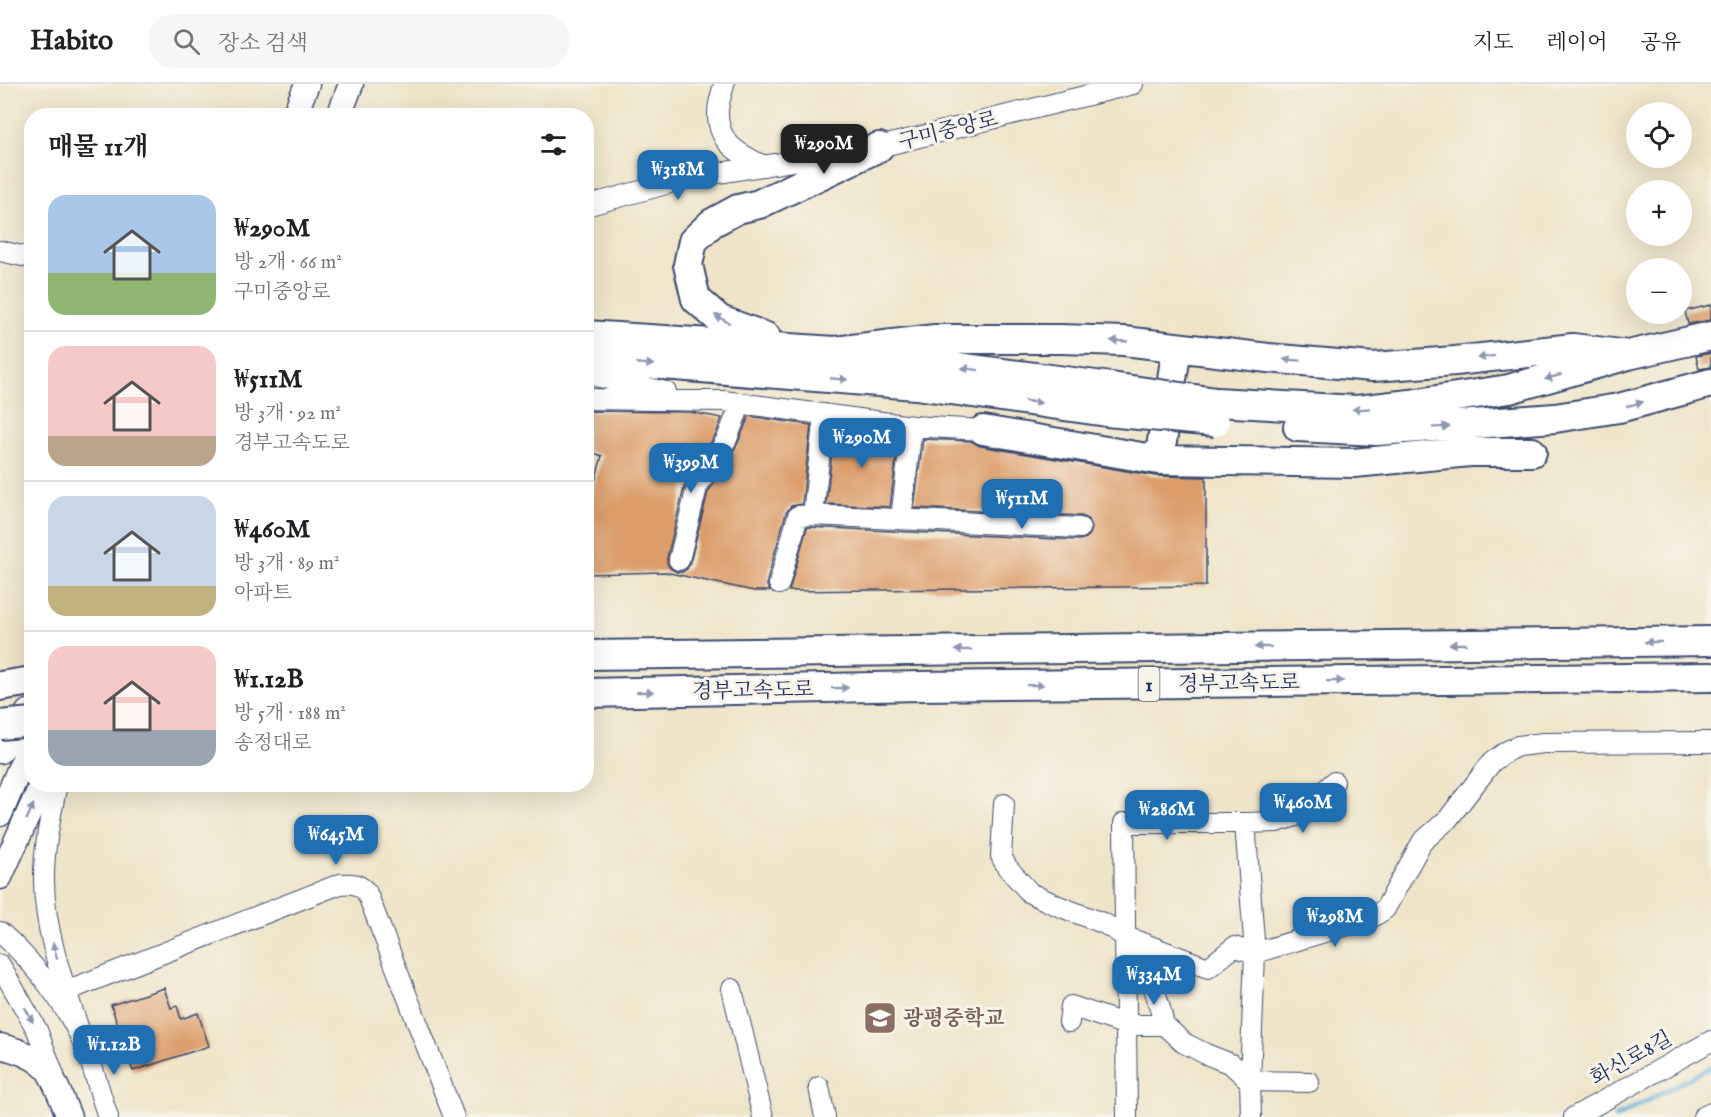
<!DOCTYPE html>
<html lang="ko">
<head>
<meta charset="utf-8">
<style>
	body { margin:0; font-family:"IM FELL English","Noto Serif KR",serif; background:#f6f6f6; color:#202124; height:100vh; display:flex; flex-direction:column; font-size:22px; white-space:nowrap }
	* { box-sizing:border-box; margin:0 }
	p { font-size:20px; color:#757577 }
	.icon { flex:none; width:33px; height:33px; fill:none; stroke:currentColor; stroke-width:2; stroke-linecap:round; stroke-linejoin:round }
	.map { position:relative; flex:1; overflow:hidden }
	.panel { position:absolute; left:24px; top:24px; width:570px; height:684px; display:flex; flex-direction:column; background:#fff; border-radius:24px; box-shadow:0 6px 24px #0002 }
	.panel>* { flex:none }
	.buttons { position:absolute; left:1626px; top:18px; display:grid; gap:12px }
	.buttons a { display:grid; place-items:center; width:66px; height:66px; border-radius:50%; background:#fff; box-shadow:0 6px 24px #0002; font-size:30px }
	.price { position:absolute; translate:-50% -51px; padding:0 14px; border-radius:12px; background:#1f6fb2; color:#fff; font-size:20px; line-height:39px; filter:drop-shadow(0 2px 3px #0008) }
	.price::after { content:''; position:absolute; left:50%; top:36px; width:18px; height:14px; margin-left:-9px; background:inherit; clip-path:polygon(0 0,100% 0,50% 100%) }
	.price.on { background:#222; color:#fff }
	ul { padding:0; list-style:none }
	li { display:flex; align-items:center; gap:18px; height:150px; padding:0 24px }
	li+li { border-top:2px solid #e0e0e0 }
	li span { display:grid; place-items:center; flex:none; width:168px; height:120px; border-radius:18px; color:#555 }
	li>.icon { margin-inline-start:auto }
	span .icon { width:72px; height:72px; fill:#fffc; stroke-width:1 }
	li b { font-size:26px }
	h2 { display:flex; justify-content:space-between; align-items:center; height:72px; padding:0 24px; font-size:26px }
	header { display:flex; align-items:center; gap:36px; box-sizing:border-box; height:84px; padding:0 30px; background:#fff; border-bottom:2px solid #e0e0e0 }
	header strong { font-size:28px }
	nav { display:flex; gap:33px; margin-inline-start:auto; font-size:21px }
	.search { width:420px; height:54px; background:#f6f6f6; display:flex; align-items:center; gap:15px; box-sizing:border-box; padding:0 21px; border-radius:24px; color:#757577; font-size:22px }
	.map>svg:first-child { display:block }
	.lines { fill:none; stroke-linecap:round; stroke-linejoin:round }
	.stream { stroke:#62b0dc; stroke-width:4.5 }
	.building { fill:#dc9d6b }
	.minor-casing { stroke:#3b4a6e; stroke-width:22 }
	.major-casing { stroke:#3b4a6e; stroke-width:27 }
	.highway-casing { stroke:#3b4a6e; stroke-width:32 }
	.minor { stroke:#fff; stroke-width:20 }
	.major { stroke:#fff; stroke-width:24 }
	.highway { stroke:#fff; stroke-width:28 }
	.highway-bridge-casing { stroke:#3b4a6e; stroke-width:32; stroke-linecap:butt }
	.highway-bridge { stroke:#fff; stroke-width:28 }
	.oneway { fill:#8d97ae }
	.labels { text-anchor:middle; stroke-width:6; stroke-linejoin:round; paint-order:stroke }
	.shield { fill:#f7f3e8; stroke:#5d6a87; stroke-width:1.5 }
	.shield-label { font-size:20px; font-weight:bold; fill:#1b2f5e }
	.street-label { font-size:21px; fill:#1b2f5e; stroke:#f7f3e8 }
	.education-label { font-size:21px; font-weight:bold; fill:#785e54; stroke:#f7f3e8; text-anchor:start }
</style>
</head>
<body>
<header>
<strong>Habito</strong>
<div class="search"><svg class="icon" aria-label="search" viewBox="0 0 24 24"><circle cx="10" cy="10" r="6"/><path d="M15 15l6 6"/></svg>장소 검색</div>
<nav><a>지도</a><a>레이어</a><a>공유</a></nav>
</header>
<div class="map">
<svg width="1711" height="1033" viewBox="0 0 1711 1033">
	<rect width="100%" height="100%" fill="#f7f3e8"/>
	<filter id="ink" filterUnits="userSpaceOnUse"><feTurbulence type="fractalNoise" baseFrequency=".0167" numOctaves="2"/><feDisplacementMap in="SourceGraphic" scale="12" xChannelSelector="R" yChannelSelector="G"/><feConvolveMatrix kernelMatrix="1 2 1 2 8 2 1 2 1" color-interpolation-filters="sRGB"/></filter>
	<filter id="wash" filterUnits="userSpaceOnUse"><feTurbulence type="fractalNoise" baseFrequency=".008" numOctaves="4" result="noise"/><feDisplacementMap in="SourceGraphic" scale="24" xChannelSelector="R" yChannelSelector="G"/><feGaussianBlur stdDeviation="1.35" result="paint"/><feColorMatrix in="noise" values="0 0 0 0 0 0 0 0 0 0 0 0 0 0 0 0 0 1.4 0 .05"/><feComposite in="paint" operator="in"/></filter>
	<g filter="url(#wash)">
		<rect width="100%" height="100%" fill="#efe4c8"/>
		<g class="lines">
			<path class="stream" d="M 1616,1033 L 1711,983"/>
		</g>
		<g id="blocks">
			<path class="building" d="M 1711,221 L 1711,236 L 1688,240 L 1685,227 Z
				M 1711,269 L 1711,283 L 1699,285 L 1696,272 Z
				M 586,327 L 690,328 L 722,334 L 716,350 L 685,400 L 667,474 L 667,479 L 670,484 L 677,488 L 682,488 L 687,485 L 690,479 L 708,408 L 737,361 L 749,332 L 811,341 L 802,420 L 791,422 L 786,429 L 767,497 L 767,502 L 770,507 L 754,507 L 665,488 L 586,490 L 586,429 L 602,372 L 586,366 Z
				M 835,344 L 899,352 L 890,423 L 826,420 Z
				M 923,355 L 971,357 L 980,362 L 1156,392 L 1206,393 L 1206,502 L 789,507 L 807,443 L 1079,456 L 1086,454 L 1090,450 L 1092,444 L 1090,438 L 1086,434 L 1081,432 L 914,424 Z
				M 164,904 L 171,924 L 177,922 L 181,935 L 198,929 L 209,962 L 133,987 L 111,921 Z"/>
		</g>
	</g>
	<g filter="url(#ink)">
		<use href="#blocks" fill-opacity="0" stroke="#3b4a6e" stroke-width="1.5"/>
		<g class="lines">
			<g class="minor-casing">
				<path id="minor" d="M 724,0 C 722,9 718,19 718,28 C 717,59 739,70 764,82
					M 586,122 L 688,94 L 879,63 L 1133,0
					M 0,167 L 32,174
					M 586,290 L 666,308
					M 586,315 L 724,317 L 912,342 L 983,346
					M 813,431 L 1080,444
					M 901,435 L 912,342
					M 679,476 L 697,403 L 727,355 L 741,319
					M 779,500 L 798,432 L 813,431 L 824,330
					M 57,700 C 51,730 44,762 44,792 C 43,849 67,909 85,963
					M 1004,720 L 1001,772 L 1007,783 L 1030,809 L 1056,821 L 1105,840 L 1124,852 L 1208,884 L 1234,863 L 1255,869 L 1371,834 L 1385,825 L 1422,758 L 1448,735 L 1492,678 L 1507,667 L 1518,662 L 1544,659 L 1711,658
					M 1245,739 L 1277,738 L 1305,729 L 1322,709 L 1334,698
					M 0,848 C 34,878 67,921 85,963 C 94,985 100,1010 108,1033
					M 1124,852 C 1128,857 1133,862 1137,867 C 1149,883 1160,921 1164,941
					M 0,881 L 37,946 L 54,991
					M 732,905 L 763,1033
					M 66,907 L 340,800 C 352,799 359,799 367,809 L 454,1033
					M 1069,938 L 1071,922 L 1127,941 L 1164,941 L 1184,959 L 1206,970 L 1231,980 L 1250,997
					M 819,1003 L 825,1033
					M 1127,1033 L 1124,739 L 1245,739 L 1255,869 L 1250,997
					M 1251,1033 L 1250,997 L 1309,998
					M 1574,1033 L 1711,957
					M 1703,1033 L 1711,1029"/>
			</g>
			<g class="major-casing">
				<path id="major" d="M 294,32 L 307,0
					M 339,32 L 351,0
					M 0,667 L 28,628
					M 0,730 L 32,656
					M 0,793 L 42,700
					M 0,962 C 17,966 35,972 47,985 C 54,994 64,1021 69,1033"/>
			</g>
			<g class="highway-casing">
				<path id="highway" d="M 586,251 L 835,267 L 1111,303
					M 766,253 L 720,236 L 696,215 L 688,181 L 693,157 L 712,139 L 738,125 L 759,120 L 879,63
					M 835,267 L 935,255 L 1061,255 L 1124,257 L 1268,274 L 1373,283 L 1455,277 L 1573,264 L 1628,271
					M 586,275 L 916,301 L 1107,328
					M 1216,318 L 1357,326 L 1410,320 L 1509,305 L 1628,271 L 1711,252
					M 1298,343 L 1377,347 L 1555,334 L 1619,324 L 1711,299
					M 983,346 L 1159,376 L 1354,379 L 1470,368 L 1532,368
					M 1159,376 L 1177,264
					M 586,571 L 1711,557
					M 0,602 L 32,597
					M 586,609 L 921,602 L 1711,593"/>
			</g>
			<use href="#minor" class="minor"/>
			<use href="#major" class="major"/>
			<use href="#highway" class="highway"/>
			<g class="highway-bridge-casing">
				<path id="highway-bridge" d="M 1111,303 L 1216,318
					M 1107,328 L 1215,338
					M 0,641 L 32,638"/>
			</g>
			<use href="#highway-bridge" class="highway-bridge"/>
		</g>
		<defs><path id="oneway-solid" d="M-6-.8H1V-3.2L6.5 0L1 3.2V.8H-6Z" transform="scale(1.5)"/></defs>
		<g class="oneway">
			<use href="#oneway-solid" transform="translate(722 235) rotate(-150)"/>
			<use href="#oneway-solid" transform="translate(1119 257) rotate(-177)"/>
			<use href="#oneway-solid" transform="translate(1486 273) rotate(173)"/>
			<use href="#oneway-solid" transform="translate(1292 276) rotate(-176)"/>
			<use href="#oneway-solid" transform="translate(645 280) rotate(5)"/>
			<use href="#oneway-solid" transform="translate(970 285) rotate(-173)"/>
			<use href="#oneway-solid" transform="translate(1553 293) rotate(164)"/>
			<use href="#oneway-solid" transform="translate(839 295) rotate(5)"/>
			<use href="#oneway-solid" transform="translate(1033 318) rotate(8)"/>
			<use href="#oneway-solid" transform="translate(1635 320) rotate(-15)"/>
			<use href="#oneway-solid" transform="translate(1361 325) rotate(177)"/>
			<use href="#oneway-solid" transform="translate(1441 343) rotate(-4)"/>
			<use href="#oneway-solid" transform="translate(1653 558) rotate(179)"/>
			<use href="#oneway-solid" transform="translate(1458 560) rotate(179)"/>
			<use href="#oneway-solid" transform="translate(1263 563) rotate(179)"/>
			<use href="#oneway-solid" transform="translate(963 566) rotate(179)"/>
			<use href="#oneway-solid" transform="translate(1335 597) rotate(-1)"/>
			<use href="#oneway-solid" transform="translate(1035 601) rotate(-1)"/>
			<use href="#oneway-solid" transform="translate(840 604) rotate(-1)"/>
			<use href="#oneway-solid" transform="translate(645 608) rotate(-1)"/>
			<use href="#oneway-solid" transform="translate(30 728) rotate(-66)"/>
			<use href="#oneway-solid" transform="translate(55 867) rotate(-104)"/>
			<use href="#oneway-solid" transform="translate(29 931) rotate(62)"/>
		</g>
	</g>
	<defs>
		<g id="school-square" transform="scale(1.725)"><rect x="-9" y="-9" width="18" height="18" rx="4" fill="#8d6e63" stroke="#f7f3e8"/><path d="M0-5L7-2L0 1L-7-2ZM-4 1L0 2.5L4 1V4Q0 6-4 4Z" fill="#fff"/></g>
	</defs>
	<g fill-rule="evenodd">
		<use href="#school-square" x="880" y="934"/>
	</g>
	<g class="labels">
		<rect class="shield" x="1138.5" y="583" width="21" height="34" rx="4.5"/>
		<g class="shield-label">
			<text x="1149" y="607">1</text>
		</g>
		<g class="street-label">
			<text transform="translate(948 46) rotate(-14)" y="7">구미중앙로</text>
			<text transform="translate(1239 599) rotate(-1)" y="7">경부고속도로</text>
			<text transform="translate(753 606) rotate(-1)" y="7">경부고속도로</text>
			<text transform="translate(1631 974) rotate(-29)" y="7">화신로8길</text>
		</g>
		<g class="education-label">
			<text x="903" y="941">광평중학교</text>
		</g>
	</g>
</svg>
<div class="buttons">
<a><svg class="icon" aria-label="locate" viewBox="0 0 24 24"><circle cx="12" cy="12" r="6"/><path d="M12 2v4M12 18v4M2 12h4M18 12h4"/></svg></a>
<a>+</a>
<a>−</a>
</div>
<b class="price on" style="left:824px;top:91px">₩290M</b>
<b class="price" style="left:678px;top:117px">₩318M</b>
<b class="price" style="left:862px;top:385px">₩290M</b>
<b class="price" style="left:691px;top:410px">₩399M</b>
<b class="price" style="left:1022px;top:446px">₩511M</b>
<b class="price" style="left:1303px;top:750px">₩460M</b>
<b class="price" style="left:1167px;top:757px">₩286M</b>
<b class="price" style="left:336px;top:782px">₩645M</b>
<b class="price" style="left:1335px;top:864px">₩298M</b>
<b class="price" style="left:1154px;top:922px">₩334M</b>
<b class="price" style="left:114px;top:992px">₩1.12B</b>
<section class="panel">
<h2>매물 11개<svg class="icon" aria-label="filters" viewBox="0 0 24 24"><path d="M4 7h16M4 17h16"/><circle cx="9" cy="7" r="2"/><circle cx="15" cy="17" r="2"/></svg></h2>
<ul>
<li><span style="background:linear-gradient(#a9c7e8 65%,#8fb573 0)"><svg class="icon" aria-label="home" viewBox="0 0 24 24"><path d="M3 11l9-7 9 7M6 9v11h12V9"/></svg></span><div><b>₩290M</b><p>방 2개 · 66 m²</p><p>구미중앙로</p></div></li>
<li><span style="background:linear-gradient(#f6c9c9 75%,#b9a48a 0)"><svg class="icon" aria-label="home" viewBox="0 0 24 24"><path d="M3 11l9-7 9 7M6 9v11h12V9"/></svg></span><div><b>₩511M</b><p>방 3개 · 92 m²</p><p>경부고속도로</p></div></li>
<li><span style="background:linear-gradient(#c9d6e8 75%,#c2b280 0)"><svg class="icon" aria-label="home" viewBox="0 0 24 24"><path d="M3 11l9-7 9 7M6 9v11h12V9"/></svg></span><div><b>₩460M</b><p>방 3개 · 89 m²</p><p>아파트</p></div></li>
<li><span style="background:linear-gradient(#f6c9c9 70%,#9aa5b1 0)"><svg class="icon" aria-label="home" viewBox="0 0 24 24"><path d="M3 11l9-7 9 7M6 9v11h12V9"/></svg></span><div><b>₩1.12B</b><p>방 5개 · 188 m²</p><p>송정대로</p></div></li>
</ul>
</section>
</div>
</body>
</html>
